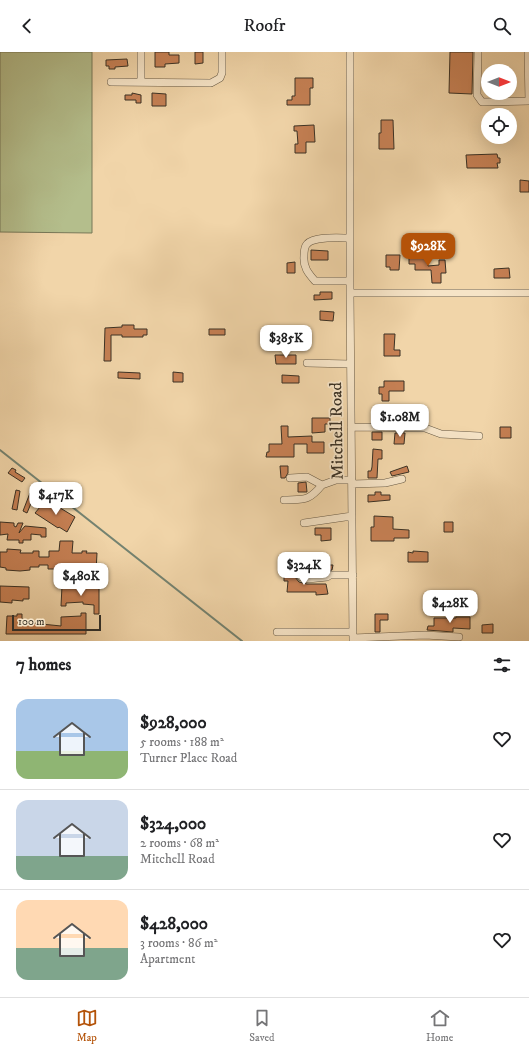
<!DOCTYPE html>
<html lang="en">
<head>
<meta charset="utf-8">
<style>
	body { margin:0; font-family:"IM FELL DW Pica",serif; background:#f2f2f2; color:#202124; height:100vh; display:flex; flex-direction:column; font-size:15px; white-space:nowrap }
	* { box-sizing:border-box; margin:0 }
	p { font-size:13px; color:#757577 }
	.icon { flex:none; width:22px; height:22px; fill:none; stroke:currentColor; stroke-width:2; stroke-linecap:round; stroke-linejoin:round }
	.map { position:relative; height:589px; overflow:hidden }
	.sheet { display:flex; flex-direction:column; background:#fff; flex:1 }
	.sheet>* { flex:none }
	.needle { width:26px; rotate:90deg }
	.controls { position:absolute; left:481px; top:12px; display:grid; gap:8px }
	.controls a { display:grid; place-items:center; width:36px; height:36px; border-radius:50%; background:#fff; box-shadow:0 4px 16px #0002; font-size:20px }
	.scale { position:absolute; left:12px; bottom:10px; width:89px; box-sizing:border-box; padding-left:4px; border:2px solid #3a3124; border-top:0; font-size:11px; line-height:14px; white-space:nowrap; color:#3a3124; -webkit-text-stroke:3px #f6e4c7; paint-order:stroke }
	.price { position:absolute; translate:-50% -34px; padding:0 9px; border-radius:8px; background:#fff; color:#222; font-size:13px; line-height:26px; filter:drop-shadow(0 1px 2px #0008) }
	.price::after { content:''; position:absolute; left:50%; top:24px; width:12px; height:9px; margin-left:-6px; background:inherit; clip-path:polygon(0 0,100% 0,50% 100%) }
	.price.on { background:#b45309; color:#fff }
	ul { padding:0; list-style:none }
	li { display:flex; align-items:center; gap:12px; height:100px; padding:0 16px }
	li+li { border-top:1px solid #e0e0e0 }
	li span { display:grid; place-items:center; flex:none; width:112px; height:80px; border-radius:12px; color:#555 }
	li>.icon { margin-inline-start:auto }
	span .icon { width:48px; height:48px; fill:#fffc; stroke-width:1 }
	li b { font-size:17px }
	h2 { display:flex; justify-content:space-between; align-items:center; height:48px; padding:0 16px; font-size:17px }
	header { display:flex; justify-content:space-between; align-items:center; height:52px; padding:0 16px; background:#fff; font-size:18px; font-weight:600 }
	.tab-bar { display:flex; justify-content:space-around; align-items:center; height:56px; border-top:1px solid #e0e0e0; background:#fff; font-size:11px; color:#757577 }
	.tab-bar a { display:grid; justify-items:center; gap:2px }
	.tab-bar .on { color:#b45309 }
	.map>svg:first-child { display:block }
	.green { fill:#b4be8c; stroke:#777858 }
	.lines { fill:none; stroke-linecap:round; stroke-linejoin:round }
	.stream { stroke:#748371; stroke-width:2 }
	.building { fill:#c68054; stroke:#3a3124 }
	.minor-casing { stroke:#685a45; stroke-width:8 }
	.minor { stroke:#f6e4c7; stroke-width:7 }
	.labels { text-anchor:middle; stroke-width:3.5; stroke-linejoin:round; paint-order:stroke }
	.street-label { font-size:17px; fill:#3a3124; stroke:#f6e4c7 }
</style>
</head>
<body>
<header><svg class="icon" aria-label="back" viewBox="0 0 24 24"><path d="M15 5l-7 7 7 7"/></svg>Roofr<svg class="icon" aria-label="search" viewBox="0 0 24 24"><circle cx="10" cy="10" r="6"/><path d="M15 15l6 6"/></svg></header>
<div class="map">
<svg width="529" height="589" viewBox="0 0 529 589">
	<rect width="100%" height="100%" fill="#f1d5a9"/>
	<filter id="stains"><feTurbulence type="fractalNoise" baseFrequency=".005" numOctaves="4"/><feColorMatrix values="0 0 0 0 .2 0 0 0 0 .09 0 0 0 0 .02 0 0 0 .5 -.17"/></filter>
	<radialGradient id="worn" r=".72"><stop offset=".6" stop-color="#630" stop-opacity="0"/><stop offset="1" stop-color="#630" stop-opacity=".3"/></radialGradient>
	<path class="green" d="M 0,0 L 92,0 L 92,181 L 0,180 Z"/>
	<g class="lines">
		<path class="stream" d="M 0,398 L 242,589"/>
	</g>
	<path class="building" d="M 155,0 L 169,0 L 169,3 L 179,3 L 179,11 L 165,12 L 165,15 L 155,15 Z
		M 195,0 L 203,0 L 203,11 L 195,12 Z
		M 450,0 L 473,0 L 472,42 L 449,41 Z
		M 127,7 L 128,14 L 115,15 L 115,17 L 109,17 L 109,14 L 106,14 L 106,8 Z
		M 295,26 L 313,26 L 313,36 L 310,36 L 310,53 L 287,53 L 287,48 L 292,48 L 292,44 L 295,44 Z
		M 132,41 L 141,43 L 141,51 L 136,51 L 136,48 L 125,48 L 125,43 L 132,43 Z
		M 152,41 L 166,42 L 166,54 L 152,54 Z
		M 381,68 L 393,68 L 394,97 L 379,97 L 379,81 L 381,81 Z
		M 314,73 L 315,90 L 306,90 L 306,101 L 295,101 L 295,92 L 298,92 L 297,79 L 294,79 L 294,74 Z
		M 497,102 L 498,106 L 500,106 L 500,111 L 497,111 L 498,116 L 467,116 L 466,103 Z
		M 520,128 L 529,129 L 529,140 L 520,140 Z
		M 311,198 L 328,199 L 328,208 L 311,208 Z
		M 409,202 L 419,202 L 419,205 L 428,205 L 428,214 L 439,213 L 439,208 L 445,208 L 446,221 L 441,221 L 441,231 L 432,231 L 431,218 L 415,218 L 415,212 L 409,212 Z
		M 386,203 L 400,203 L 399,218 L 390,218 L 390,215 L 386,215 Z
		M 295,210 L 295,221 L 287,221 L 287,211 Z
		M 509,216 L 510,226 L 494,226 L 494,217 Z
		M 320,240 L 332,240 L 332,247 L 314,248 L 314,243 L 320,243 Z
		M 320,259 L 334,260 L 333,269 L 320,268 Z
		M 122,273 L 134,273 L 134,277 L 147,277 L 147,283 L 143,283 L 143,285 L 122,285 L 122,283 L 111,283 L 111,309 L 104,309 L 105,276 L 122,275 Z
		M 209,277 L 225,277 L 225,283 L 209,283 Z
		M 384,282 L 395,282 L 394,298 L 400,298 L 400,304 L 384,304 Z
		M 275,303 L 296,303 L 296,312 L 276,312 Z
		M 118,320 L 140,321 L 140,327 L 118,326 Z
		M 173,320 L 183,321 L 183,330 L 173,330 Z
		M 282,323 L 299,324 L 299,331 L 282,331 Z
		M 384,329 L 404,329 L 404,339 L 389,339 L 389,349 L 382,349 L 382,342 L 379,342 L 379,335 L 384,335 Z
		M 378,353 L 386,353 L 386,369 L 377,369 Z
		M 398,360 L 407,360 L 407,369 L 399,369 Z
		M 312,366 L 330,366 L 330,372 L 325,372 L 325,380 L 312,381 Z
		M 281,374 L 288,374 L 288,385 L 312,384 L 312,390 L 324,390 L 324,401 L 307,401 L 307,392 L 294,392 L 294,405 L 266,405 L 267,400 L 269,400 L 269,392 L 282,392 Z
		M 500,375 L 511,375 L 511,386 L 500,386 Z
		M 372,380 L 382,380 L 382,388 L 372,388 Z
		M 395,381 L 405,381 L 404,392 L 394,392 Z
		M 373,397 L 382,398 L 382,407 L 378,407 L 377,426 L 368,426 L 368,419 L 371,419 L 372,415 Z
		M 280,414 L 288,414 L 288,421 L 285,426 L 281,426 Z
		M 407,414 L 409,420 L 392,424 L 390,420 Z
		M 12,416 L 16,418 L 15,420 L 25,426 L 22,430 L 8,421 Z
		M 306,430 L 307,440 L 298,440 L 298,431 Z
		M 16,438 L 20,439 L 17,458 L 12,457 Z
		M 375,440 L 381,440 L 381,443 L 390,443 L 390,448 L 368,450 L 368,443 L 375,443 Z
		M 30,441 L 35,442 L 27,461 L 23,459 Z
		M 46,448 L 51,453 L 52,451 L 75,465 L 67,480 L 59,475 L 58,476 L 35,461 Z
		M 374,464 L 393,465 L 393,477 L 409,478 L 409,486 L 394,486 L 394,489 L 371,489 L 371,475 L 374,475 Z
		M 0,470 L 14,471 L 14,474 L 16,475 L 18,471 L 23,471 L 19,481 L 25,474 L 46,476 L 46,485 L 41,485 L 41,483 L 31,482 L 31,488 L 23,488 L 23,491 L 19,491 L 19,488 L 7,488 L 8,482 L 0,483 Z
		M 444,470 L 453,470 L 453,480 L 444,480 Z
		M 315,476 L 331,476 L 331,488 L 321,489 L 321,483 L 315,483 Z
		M 60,489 L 73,489 L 72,501 L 82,501 L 82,499 L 87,499 L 86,501 L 97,501 L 96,520 L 81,520 L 81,514 L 62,513 L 62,517 L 48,517 L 48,513 L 39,513 L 39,515 L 30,515 L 30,518 L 20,519 L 6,518 L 6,516 L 0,515 L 0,500 L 7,500 L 7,497 L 21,498 L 20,501 L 33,501 L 33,499 L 39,499 L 39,505 L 49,505 L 49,499 L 59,499 Z
		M 413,499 L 428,500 L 428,510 L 408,510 L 408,500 L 413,501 Z
		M 312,513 L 333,513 L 332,518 L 308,522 L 301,518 L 312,518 Z
		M 284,521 L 290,521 L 290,525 L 295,525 L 299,530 L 307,532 L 326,532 L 328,542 L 316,543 L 316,540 L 287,540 L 288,529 L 284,529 Z
		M 0,534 L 29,535 L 29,547 L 23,547 L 23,549 L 12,548 L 12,551 L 0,550 Z
		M 62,534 L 70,534 L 70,536 L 99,535 L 99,562 L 94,562 L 94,553 L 83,552 L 83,550 L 66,551 L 66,554 L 61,554 Z
		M 81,561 L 86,561 L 86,582 L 6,582 L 7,564 L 17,564 L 17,562 L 22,562 L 22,570 L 32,569 L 32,571 L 61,574 L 61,565 L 81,564 Z
		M 375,562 L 388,562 L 388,568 L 380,568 L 380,580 L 375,580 Z
		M 456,565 L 470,565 L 470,577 L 453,576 L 453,580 L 427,578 L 428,574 L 434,574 L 434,566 L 456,566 Z
		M 493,572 L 493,581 L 482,581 L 482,573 Z"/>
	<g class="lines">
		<g class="minor-casing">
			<path id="minor" d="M 141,0 L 141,30
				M 350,0 L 350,241 L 353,589
				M 478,0 L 477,43 L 482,50 L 529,49
				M 528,0 L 529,49
				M 111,30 L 211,31 L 220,26 L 222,21 L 222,0
				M 350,186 C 339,186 314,184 307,192 C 304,195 304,200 304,204 C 303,215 308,221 315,229 L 350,229
				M 350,241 L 529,241
				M 307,311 L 350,312
				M 351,375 L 425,376 L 441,382 L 479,384
				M 290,426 L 307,425 L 322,433 L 336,428 L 352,428
				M 352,432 L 385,431 L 402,427
				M 284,448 C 304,447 308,450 322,433
				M 304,471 L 352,464
				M 292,515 L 301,525 L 308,527 L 327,525 L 330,523 L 353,523
				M 277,580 L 353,580
				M 353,586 L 425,583 L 459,585"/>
		</g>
		<use href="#minor" class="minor"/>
	</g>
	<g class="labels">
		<g class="street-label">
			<text transform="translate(336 379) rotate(-91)" y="6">Mitchell Road</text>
		</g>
	</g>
	<rect width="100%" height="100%" filter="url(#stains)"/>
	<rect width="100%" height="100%" fill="url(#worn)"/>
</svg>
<div class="controls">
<a><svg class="needle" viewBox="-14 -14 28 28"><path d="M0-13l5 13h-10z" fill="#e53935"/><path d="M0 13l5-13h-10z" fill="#757577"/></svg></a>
<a><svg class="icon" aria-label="locate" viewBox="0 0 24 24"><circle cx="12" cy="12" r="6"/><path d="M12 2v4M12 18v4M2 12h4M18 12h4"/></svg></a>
</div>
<div class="scale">100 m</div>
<b class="price on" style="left:428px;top:215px">$928K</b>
<b class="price" style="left:286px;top:307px">$385K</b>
<b class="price" style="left:400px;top:386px">$1.08M</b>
<b class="price" style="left:56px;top:464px">$417K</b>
<b class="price" style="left:304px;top:534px">$324K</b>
<b class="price" style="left:81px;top:545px">$480K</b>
<b class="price" style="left:450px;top:572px">$428K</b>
</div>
<section class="sheet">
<h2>7 homes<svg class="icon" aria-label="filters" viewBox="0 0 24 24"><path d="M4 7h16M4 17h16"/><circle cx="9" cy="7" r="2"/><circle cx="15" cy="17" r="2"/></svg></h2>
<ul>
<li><span style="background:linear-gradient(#a9c7e8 65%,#8fb573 0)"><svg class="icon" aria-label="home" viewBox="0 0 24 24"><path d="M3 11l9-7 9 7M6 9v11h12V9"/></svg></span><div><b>$928,000</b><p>5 rooms · 188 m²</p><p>Turner Place Road</p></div><svg class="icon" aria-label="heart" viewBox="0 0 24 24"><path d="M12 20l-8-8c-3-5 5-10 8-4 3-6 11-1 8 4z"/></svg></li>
<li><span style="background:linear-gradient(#c9d6e8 70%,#7fa58c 0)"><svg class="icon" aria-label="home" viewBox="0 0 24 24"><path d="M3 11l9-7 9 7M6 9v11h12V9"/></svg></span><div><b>$324,000</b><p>2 rooms · 68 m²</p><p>Mitchell Road</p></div><svg class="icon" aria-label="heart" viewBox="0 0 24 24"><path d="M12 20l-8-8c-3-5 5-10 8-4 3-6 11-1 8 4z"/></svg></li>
<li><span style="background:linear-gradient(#ffd9b3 60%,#7fa58c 0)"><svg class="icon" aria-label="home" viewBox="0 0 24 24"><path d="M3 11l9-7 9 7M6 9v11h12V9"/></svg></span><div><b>$428,000</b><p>3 rooms · 86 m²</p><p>Apartment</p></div><svg class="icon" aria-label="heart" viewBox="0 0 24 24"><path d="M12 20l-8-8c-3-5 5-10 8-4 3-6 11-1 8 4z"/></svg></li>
</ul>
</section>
<nav class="tab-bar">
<a class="on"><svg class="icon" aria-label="map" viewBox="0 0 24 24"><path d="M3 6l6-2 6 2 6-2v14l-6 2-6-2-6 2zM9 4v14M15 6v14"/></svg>Map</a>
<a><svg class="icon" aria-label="saved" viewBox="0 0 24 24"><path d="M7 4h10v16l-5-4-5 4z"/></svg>Saved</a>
<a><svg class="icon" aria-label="home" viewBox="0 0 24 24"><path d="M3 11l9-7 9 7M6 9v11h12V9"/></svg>Home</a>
</nav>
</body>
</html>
